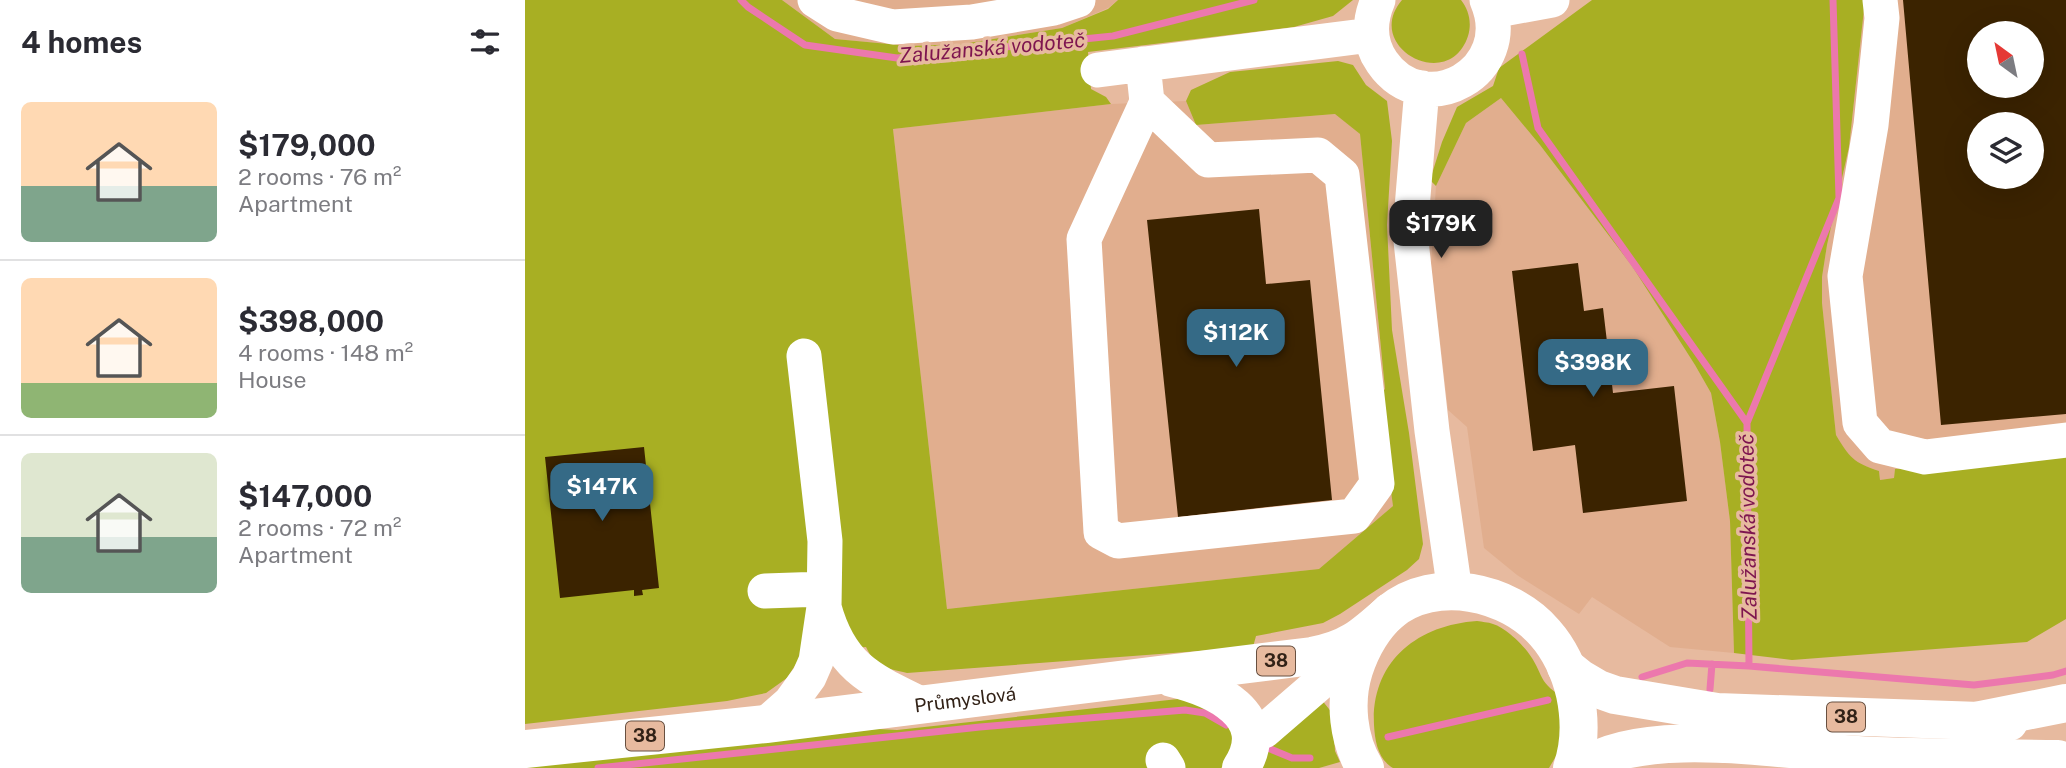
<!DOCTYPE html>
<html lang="en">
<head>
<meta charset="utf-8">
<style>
	body { margin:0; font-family:"Public Sans",sans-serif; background:#f2f2f3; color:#2b2b33; height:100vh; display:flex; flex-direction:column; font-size:26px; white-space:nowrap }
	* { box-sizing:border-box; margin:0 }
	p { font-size:23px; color:#7c7c81 }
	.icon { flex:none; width:38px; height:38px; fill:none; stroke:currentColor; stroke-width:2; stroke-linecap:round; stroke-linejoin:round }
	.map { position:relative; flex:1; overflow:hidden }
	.sheet { display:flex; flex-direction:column; background:#fff; width:525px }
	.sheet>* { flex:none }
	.needle { width:46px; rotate:327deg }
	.controls { position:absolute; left:1442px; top:21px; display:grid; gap:14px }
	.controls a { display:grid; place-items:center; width:77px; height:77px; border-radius:50%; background:#fff; box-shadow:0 7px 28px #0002; font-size:35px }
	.price { position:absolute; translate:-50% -60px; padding:0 16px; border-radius:14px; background:#356a86; color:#fff; font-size:23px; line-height:46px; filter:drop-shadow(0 2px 4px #0008) }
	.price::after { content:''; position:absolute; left:50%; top:42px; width:21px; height:16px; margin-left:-10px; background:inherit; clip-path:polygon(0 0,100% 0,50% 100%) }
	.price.active { background:#222; color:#fff }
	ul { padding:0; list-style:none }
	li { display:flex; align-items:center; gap:21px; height:175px; padding:0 21px }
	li+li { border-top:2px solid #e1e1e2 }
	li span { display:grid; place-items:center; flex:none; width:196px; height:140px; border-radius:10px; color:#555 }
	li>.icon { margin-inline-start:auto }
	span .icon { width:84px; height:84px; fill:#fffc; stroke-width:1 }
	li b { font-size:30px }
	h2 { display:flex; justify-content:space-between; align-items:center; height:84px; padding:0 21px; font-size:30px }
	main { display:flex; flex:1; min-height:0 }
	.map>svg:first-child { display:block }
	.built { fill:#e1ae8e; fill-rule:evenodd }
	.green { fill:#a8af23 }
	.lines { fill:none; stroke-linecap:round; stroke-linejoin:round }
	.stream { stroke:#ec78ad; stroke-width:7 }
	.building { fill:#3b2300; fill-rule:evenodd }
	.minor { stroke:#fff; stroke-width:35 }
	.major { stroke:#fff; stroke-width:38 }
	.highway { stroke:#fff; stroke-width:38 }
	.labels { text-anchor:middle; stroke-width:7; stroke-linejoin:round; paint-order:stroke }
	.shield { fill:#e7ba9f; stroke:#685040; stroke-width:2 }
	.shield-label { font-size:18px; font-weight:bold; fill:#322217 }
	.street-label { font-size:19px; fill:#322217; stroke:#e7ba9f }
	.water-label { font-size:21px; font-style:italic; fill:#7e154f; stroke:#e7ba9f }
</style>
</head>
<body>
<main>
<section class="sheet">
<h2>4 homes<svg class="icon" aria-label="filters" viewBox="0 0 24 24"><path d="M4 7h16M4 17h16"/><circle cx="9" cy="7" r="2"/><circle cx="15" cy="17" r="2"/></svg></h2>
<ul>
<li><span style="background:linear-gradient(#ffd9b3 60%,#7fa58c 0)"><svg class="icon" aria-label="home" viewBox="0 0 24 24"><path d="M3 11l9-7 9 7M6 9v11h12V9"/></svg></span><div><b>$179,000</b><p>2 rooms · 76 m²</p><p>Apartment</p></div></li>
<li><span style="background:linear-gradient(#ffd9b3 75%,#8fb573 0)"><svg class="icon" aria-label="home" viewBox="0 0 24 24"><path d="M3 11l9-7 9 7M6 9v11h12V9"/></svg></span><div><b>$398,000</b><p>4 rooms · 148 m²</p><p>House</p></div></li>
<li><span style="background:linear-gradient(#dfe7d0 60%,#7fa58c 0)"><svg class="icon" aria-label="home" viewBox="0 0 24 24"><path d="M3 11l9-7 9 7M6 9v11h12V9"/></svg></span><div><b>$147,000</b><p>2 rooms · 72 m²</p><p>Apartment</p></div></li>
</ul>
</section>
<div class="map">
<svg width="1541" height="768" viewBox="0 0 1541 768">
	<rect width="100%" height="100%" fill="#e7ba9f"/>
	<path class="built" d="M 257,0 L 593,0 L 583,8 L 537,28 L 437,44 L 385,46 L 310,39 Z
		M 1340,0 L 1541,0 L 1541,453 L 1370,469 L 1369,478 L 1355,480 L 1354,471 L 1334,464 L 1322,454 L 1311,435 L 1297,303 L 1297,277 L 1302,245 L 1324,147 ZM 1454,33 L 1507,33 L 1507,86 L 1454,86 ZM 1454,124 L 1507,124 L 1507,177 L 1454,177 Z
		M 976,98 L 1015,145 L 1107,266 L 1170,365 L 1186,393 L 1195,442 L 1205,521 L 1209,653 L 1145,647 L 1067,597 L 1054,614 L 992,575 L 959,548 L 942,427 L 923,410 L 906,264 L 911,186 L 941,123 Z
		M 661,101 L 671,125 L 811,114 L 835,134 L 860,390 L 853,397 L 868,506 L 794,569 L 422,609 L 368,129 L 586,104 Z"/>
	<path class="green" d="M 0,0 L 257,0 L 310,39 L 385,46 L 437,44 L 537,28 L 583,9 L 593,0 L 828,0 L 808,16 L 769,27 L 563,52 L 566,89 L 581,97 L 586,104 L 368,129 L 422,609 L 794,569 L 868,506 L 853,397 L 860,389 L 835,134 L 810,114 L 671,125 L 661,101 L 666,90 L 705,72 L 813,61 L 828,65 L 841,85 L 862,101 L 867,141 L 862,225 L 867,330 L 884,433 L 898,544 L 894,559 L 882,570 L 815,614 L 798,623 L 731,636 L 728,647 L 382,673 C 361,668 351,668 341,647 L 278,653 L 262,678 L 241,693 L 202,701 L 0,724 Z
		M 877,0 L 936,0 C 944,10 947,23 943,36 C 924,94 837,47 877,0 Z
		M 1067,0 L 1340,0 L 1324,147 L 1302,245 L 1297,277 L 1297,303 L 1311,435 C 1324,457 1329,463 1354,471 L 1355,480 L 1369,478 L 1370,469 L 1541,453 L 1541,619 L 1502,642 L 1267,660 L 1209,653 L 1205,521 L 1195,442 L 1186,393 L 1170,365 L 1107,266 L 1015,145 L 976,98 L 941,123 L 911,186 L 905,180 L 917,142 L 932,107 L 968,86 L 974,68 Z
		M 952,621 C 957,622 963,622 968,624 C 979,627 995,642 1002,651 C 1020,674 1011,684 1043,699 L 1037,746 L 1024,768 L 868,768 C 853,759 850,742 849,725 C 846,662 892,625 952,621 Z
		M 653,699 L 680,702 L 709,724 L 707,759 L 696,768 L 0,768 L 0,766 L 334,728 L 372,730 Z
		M 796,699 L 808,714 L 810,751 L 815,762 L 794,768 L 728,768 L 748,739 Z"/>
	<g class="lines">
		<path class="stream" d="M 216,0 L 223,7 L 280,45 L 372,58 L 588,36 L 729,0
			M 997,54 L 1013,128 L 1222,423 L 1224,666 L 1449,685 L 1528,675 L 1541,671
			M 1222,423 L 1314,198 L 1308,0
			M 1117,677 L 1162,663 L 1224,666
			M 1185,689 L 1187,664
			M 863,737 L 1023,700
			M 743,748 L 767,758 L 785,758
			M 73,768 L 455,727 L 660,710 L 680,713 L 701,725"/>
	</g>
	<path class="building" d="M 1378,0 L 1541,0 L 1541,414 L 1416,425 ZM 1454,33 L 1507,33 L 1507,86 L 1454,86 ZM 1454,124 L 1507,124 L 1507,177 L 1454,177 Z
		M 734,209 L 741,284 L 785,280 L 807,500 L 653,517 L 622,220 Z
		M 1053,263 L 1059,311 L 1078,308 L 1088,393 L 1149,386 L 1162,501 L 1058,513 L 1050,445 L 1008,451 L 987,271 Z
		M 119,447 L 134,588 L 117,590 L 118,595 L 109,596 L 109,590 L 35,598 L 20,457 Z"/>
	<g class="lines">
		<path class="minor" d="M 290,0 L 312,14 L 368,27 L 447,22 L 529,8 L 553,0
			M 853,0 C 844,21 843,42 857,62 C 899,123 993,72 962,0
			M 1355,0 L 1357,18 L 1346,125 L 1320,276 L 1335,423 L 1355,446 L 1400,457 L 1541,440
			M 967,11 L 1027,0
			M 618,64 L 622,102 L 559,239 L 576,532 L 593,541 L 829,516 L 852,484 L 817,175 L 793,155 L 683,160 L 622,102
			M 573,70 L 846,35
			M 897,88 L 885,232 L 907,431 L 930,592
			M 240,591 L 299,589
			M 299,607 C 315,666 344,679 396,704
			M 241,724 L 265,703 L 284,677 L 291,661 L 299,607 L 300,541 L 279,356
			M 739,731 L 797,681 L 808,652
			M 638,760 L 643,768"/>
		<g class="major">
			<path d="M 1041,667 L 1056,679 L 1073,689 L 1090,695 L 1192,712 L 1484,722"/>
			<path d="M 647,678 C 689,688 750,715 716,768"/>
			<path id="s1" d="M 0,749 L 241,724 L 787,656 C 824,649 837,637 865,612"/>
			<path d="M 840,768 C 823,740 819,702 829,670 C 836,649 848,627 865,612 C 910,575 984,591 1020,633 C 1035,650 1045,673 1050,694 C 1055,718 1055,745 1047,768"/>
			<path d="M 1057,768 C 1120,722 1274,754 1351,756 C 1411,758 1472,758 1533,759"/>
		</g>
		<path class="highway" d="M 1451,721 L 1541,703
			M 1500,759 L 1541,761"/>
	</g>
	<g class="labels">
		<g class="shield">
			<rect x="732" y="646.5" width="38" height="29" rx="5"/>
			<rect x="1302" y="702.5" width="38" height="29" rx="5"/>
			<rect x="101" y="721.5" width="38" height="29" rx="5"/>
		</g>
		<g class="shield-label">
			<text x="751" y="667">38</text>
			<text x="1321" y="723">38</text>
			<text x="120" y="742">38</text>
		</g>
		<g class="street-label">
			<text dy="7" stroke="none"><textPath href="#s1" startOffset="443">Průmyslová</textPath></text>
		</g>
		<g class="water-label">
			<text transform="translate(467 48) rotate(-5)" y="7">Zalužanská vodoteč</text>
			<text transform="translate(1223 527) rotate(-91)" y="7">Zalužanská vodoteč</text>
		</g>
	</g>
</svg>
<div class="controls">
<a><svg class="needle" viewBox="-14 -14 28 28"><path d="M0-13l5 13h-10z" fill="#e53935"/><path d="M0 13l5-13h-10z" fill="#7c7c81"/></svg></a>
<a><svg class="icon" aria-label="layers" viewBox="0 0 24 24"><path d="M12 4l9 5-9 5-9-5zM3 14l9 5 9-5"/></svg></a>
</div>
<b class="price active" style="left:916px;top:260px">$179K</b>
<b class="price" style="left:711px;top:369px">$112K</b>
<b class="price" style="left:1068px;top:399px">$398K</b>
<b class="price" style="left:77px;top:523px">$147K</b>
</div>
</main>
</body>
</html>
